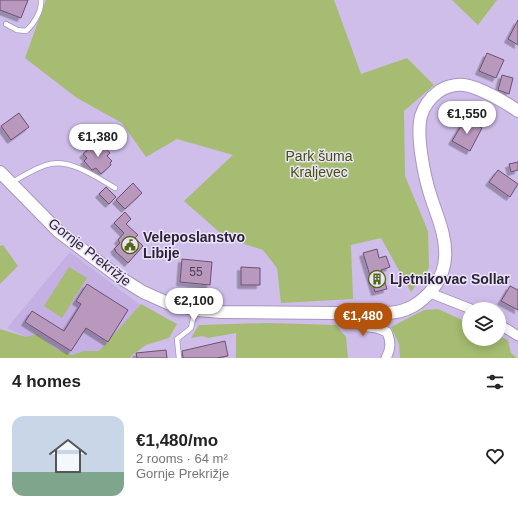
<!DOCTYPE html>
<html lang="en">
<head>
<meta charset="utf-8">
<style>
	body { margin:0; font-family:Helvetica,sans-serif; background:#f6f6f6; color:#222; height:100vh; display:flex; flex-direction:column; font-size:15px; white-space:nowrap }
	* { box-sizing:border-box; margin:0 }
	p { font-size:13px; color:#767676 }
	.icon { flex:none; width:22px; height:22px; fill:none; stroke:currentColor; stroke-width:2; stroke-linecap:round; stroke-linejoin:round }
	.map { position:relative; height:358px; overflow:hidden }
	.details { display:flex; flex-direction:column; background:#fff; flex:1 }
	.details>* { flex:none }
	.tools { position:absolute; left:462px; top:302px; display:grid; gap:8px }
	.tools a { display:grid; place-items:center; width:44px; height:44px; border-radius:50%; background:#fff; box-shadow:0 2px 10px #0003; font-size:20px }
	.price { position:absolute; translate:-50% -34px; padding:0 9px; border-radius:14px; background:#fff; color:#222; font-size:13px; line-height:26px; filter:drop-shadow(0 1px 2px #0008) }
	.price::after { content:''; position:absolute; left:50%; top:24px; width:12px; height:9px; margin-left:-6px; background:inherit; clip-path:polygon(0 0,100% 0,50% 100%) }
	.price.on { background:#b45309; color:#fff }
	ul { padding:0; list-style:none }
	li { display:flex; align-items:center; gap:12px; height:100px; padding:0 12px }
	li+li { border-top:1px solid #e0e0e0 }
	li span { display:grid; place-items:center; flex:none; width:112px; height:80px; border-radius:12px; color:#555 }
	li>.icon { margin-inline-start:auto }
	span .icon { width:48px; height:48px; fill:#fffc; stroke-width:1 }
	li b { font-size:17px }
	h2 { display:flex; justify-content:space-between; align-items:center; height:48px; padding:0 12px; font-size:17px }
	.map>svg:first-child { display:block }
	.built { fill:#c4b0e3 }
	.green { fill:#a5bc72 }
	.building { fill:#b998bd; stroke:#6d4f71; filter:url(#shadow) }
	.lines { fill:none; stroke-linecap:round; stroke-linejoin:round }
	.service-casing { stroke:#a796c1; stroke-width:6 }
	.minor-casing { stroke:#a796c1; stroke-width:11 }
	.tertiary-casing { stroke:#a796c1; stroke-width:14 }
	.service { stroke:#fff; stroke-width:4.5 }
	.minor { stroke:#fff; stroke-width:9 }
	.tertiary { stroke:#fff; stroke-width:12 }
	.labels { text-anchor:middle; stroke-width:3; stroke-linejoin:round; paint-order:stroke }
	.number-label { font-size:12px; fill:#4e4056 }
	.park-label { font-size:14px; fill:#415300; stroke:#ece3fa }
	.poi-label { font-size:14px; font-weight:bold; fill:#2a2334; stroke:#ece3fa; text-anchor:start }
	.street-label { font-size:14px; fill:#2a2334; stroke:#ece3fa }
</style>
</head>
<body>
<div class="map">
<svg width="518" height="358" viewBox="0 0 518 358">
	<defs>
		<filter id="shadow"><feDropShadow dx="-3.5" dy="3.5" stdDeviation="0" flood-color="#0004"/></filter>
	</defs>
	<rect width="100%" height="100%" fill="#cfbeea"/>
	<path class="built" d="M 70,252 L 143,307 L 117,358 L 72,358 L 7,328 Z"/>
	<path class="green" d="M 46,0 L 334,0 L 361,74 L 407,58 L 434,85 L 404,111 L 405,176 L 428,231 L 429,268 L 411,292 L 381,238 L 351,245 L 353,299 L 281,303 L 277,268 L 263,250 L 226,238 L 184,201 L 233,155 L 177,139 L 146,157 L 122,123 L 77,98 L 25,58 Z
		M 452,0 L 497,0 L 478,25 Z
		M 3,245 L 18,266 L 0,284 L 0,246 Z
		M 69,267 L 87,278 L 62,318 L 44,306 Z
		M 141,304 L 177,324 L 169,338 L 146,345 L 131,356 L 130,358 L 0,358 L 0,329 L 26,337 L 37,334 L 56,349 L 72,355 L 83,351 L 99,351 Z
		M 438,309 L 469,323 L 469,339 L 499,339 L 499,336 L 508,340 L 511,353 L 517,358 L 400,358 L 399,344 L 391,327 L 424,310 Z
		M 267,323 L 336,325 L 346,337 L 348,358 L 236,358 L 236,333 L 208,338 L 202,336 L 191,338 L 199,325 Z"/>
	<path class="building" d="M 0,0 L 28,0 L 21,18 L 0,10 Z
		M 518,20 L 518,45 L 508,39 Z
		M 487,53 L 504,60 L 496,78 L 479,71 Z
		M 502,75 L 513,78 L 509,94 L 498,90 Z
		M 19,113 L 29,127 L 11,140 L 1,126 Z
		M 465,119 L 482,128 L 470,151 L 452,141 Z
		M 101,143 L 110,153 L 107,156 L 112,161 L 110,163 L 111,165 L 101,174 L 96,168 L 92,170 L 84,161 L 87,158 L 83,154 L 93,145 L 96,148 Z
		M 518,162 L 518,170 L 511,172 L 509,164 Z
		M 498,170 L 518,184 L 510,197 L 489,182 Z
		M 133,183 L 142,193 L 125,209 L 116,200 Z
		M 106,187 L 116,197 L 109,204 L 99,194 Z
		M 125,212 L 131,219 L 126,224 L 138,235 L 135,238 L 143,246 L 128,263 L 115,251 L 116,250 L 114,249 L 120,243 L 118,240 L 124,233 L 114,223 Z
		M 377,249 L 379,258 L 386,256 L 390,267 L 381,270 L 387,289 L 375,292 L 363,253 Z
		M 182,259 L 212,262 L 210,285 L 180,282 Z
		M 241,267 L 260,268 L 260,285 L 241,285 Z
		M 87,284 L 128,310 L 108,342 L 86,328 L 71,351 L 25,322 L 32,311 L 64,331 L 81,304 L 76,301 Z
		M 510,286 L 518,290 L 518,310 L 501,301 Z
		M 225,341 L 228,356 L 216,358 L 183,358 L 182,351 Z
		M 166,350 L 167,358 L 137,358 L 136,353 Z"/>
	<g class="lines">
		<g class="service-casing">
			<path id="service" d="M 6,24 L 17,30 L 26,31 C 34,24 42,11 41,0
				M 11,183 C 23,176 36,167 50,164 C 71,159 98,178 115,188
				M 179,358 L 177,339 L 191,328 L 195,310"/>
		</g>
		<g class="minor-casing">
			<path id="minor" d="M 430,293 L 471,309
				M 362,314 L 362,326 L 377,328 L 387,332 C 391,342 391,349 386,358
				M 499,324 L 518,336"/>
		</g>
		<g class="tertiary-casing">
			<path id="tertiary" d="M 0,172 L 59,232 L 119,277 L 143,292 L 170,304 L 198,310 L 221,312 C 258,312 296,313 333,313 C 354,313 376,315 396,312 C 404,311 412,307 418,303 C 433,292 444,276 445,258 C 447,236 436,214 430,194 C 424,175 416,135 421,116 C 424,106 430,98 438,92 C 444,87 455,84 464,85 C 479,87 505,102 518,111"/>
		</g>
		<use href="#service" class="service"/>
		<use href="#minor" class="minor"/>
		<use href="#tertiary" class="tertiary"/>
	</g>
	<defs>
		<g id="civic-ring" transform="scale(0.9)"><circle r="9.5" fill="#ece3fa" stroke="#536815" stroke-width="1.5"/><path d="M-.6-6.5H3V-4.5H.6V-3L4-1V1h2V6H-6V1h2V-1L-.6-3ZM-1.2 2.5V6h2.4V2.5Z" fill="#536815"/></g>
		<g id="building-ring" transform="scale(0.9)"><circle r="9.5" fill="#ece3fa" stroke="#536815" stroke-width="1.5"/><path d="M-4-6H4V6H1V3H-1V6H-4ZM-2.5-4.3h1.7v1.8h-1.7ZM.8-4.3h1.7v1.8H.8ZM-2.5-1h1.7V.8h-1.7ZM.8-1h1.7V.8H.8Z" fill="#536815"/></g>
	</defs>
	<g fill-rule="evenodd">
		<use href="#civic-ring" x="130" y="245"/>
		<use href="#building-ring" x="377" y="279"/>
	</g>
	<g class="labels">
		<g class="number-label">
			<text x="196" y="276">55</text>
		</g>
		<g class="park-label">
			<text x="319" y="161">Park šuma<tspan x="319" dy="16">Kraljevec</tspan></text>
		</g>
		<g class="poi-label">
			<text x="143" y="242">Veleposlanstvo<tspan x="143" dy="16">Libije</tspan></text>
			<text x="390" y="284">Ljetnikovac Sollar</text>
		</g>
		<g class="street-label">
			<text transform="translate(90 252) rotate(38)" y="5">Gornje Prekrižje</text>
		</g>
	</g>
</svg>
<div class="tools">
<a><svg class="icon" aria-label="layers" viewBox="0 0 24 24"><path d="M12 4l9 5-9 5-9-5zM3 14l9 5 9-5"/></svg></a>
</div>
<b class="price" style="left:467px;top:135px">€1,550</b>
<b class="price" style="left:98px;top:158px">€1,380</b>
<b class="price" style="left:194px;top:322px">€2,100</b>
<b class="price on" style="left:363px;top:337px">€1,480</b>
</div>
<section class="details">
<h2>4 homes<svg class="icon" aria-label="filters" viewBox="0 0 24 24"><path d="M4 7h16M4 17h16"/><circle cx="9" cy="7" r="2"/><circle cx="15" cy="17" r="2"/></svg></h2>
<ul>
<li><span style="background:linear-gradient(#c9d6e8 70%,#7fa58c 0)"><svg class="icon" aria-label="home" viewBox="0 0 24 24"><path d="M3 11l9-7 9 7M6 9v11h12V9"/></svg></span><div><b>€1,480/mo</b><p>2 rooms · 64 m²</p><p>Gornje Prekrižje</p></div><svg class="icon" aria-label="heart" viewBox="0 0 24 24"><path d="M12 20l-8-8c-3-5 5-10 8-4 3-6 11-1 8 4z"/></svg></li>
</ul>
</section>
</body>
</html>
